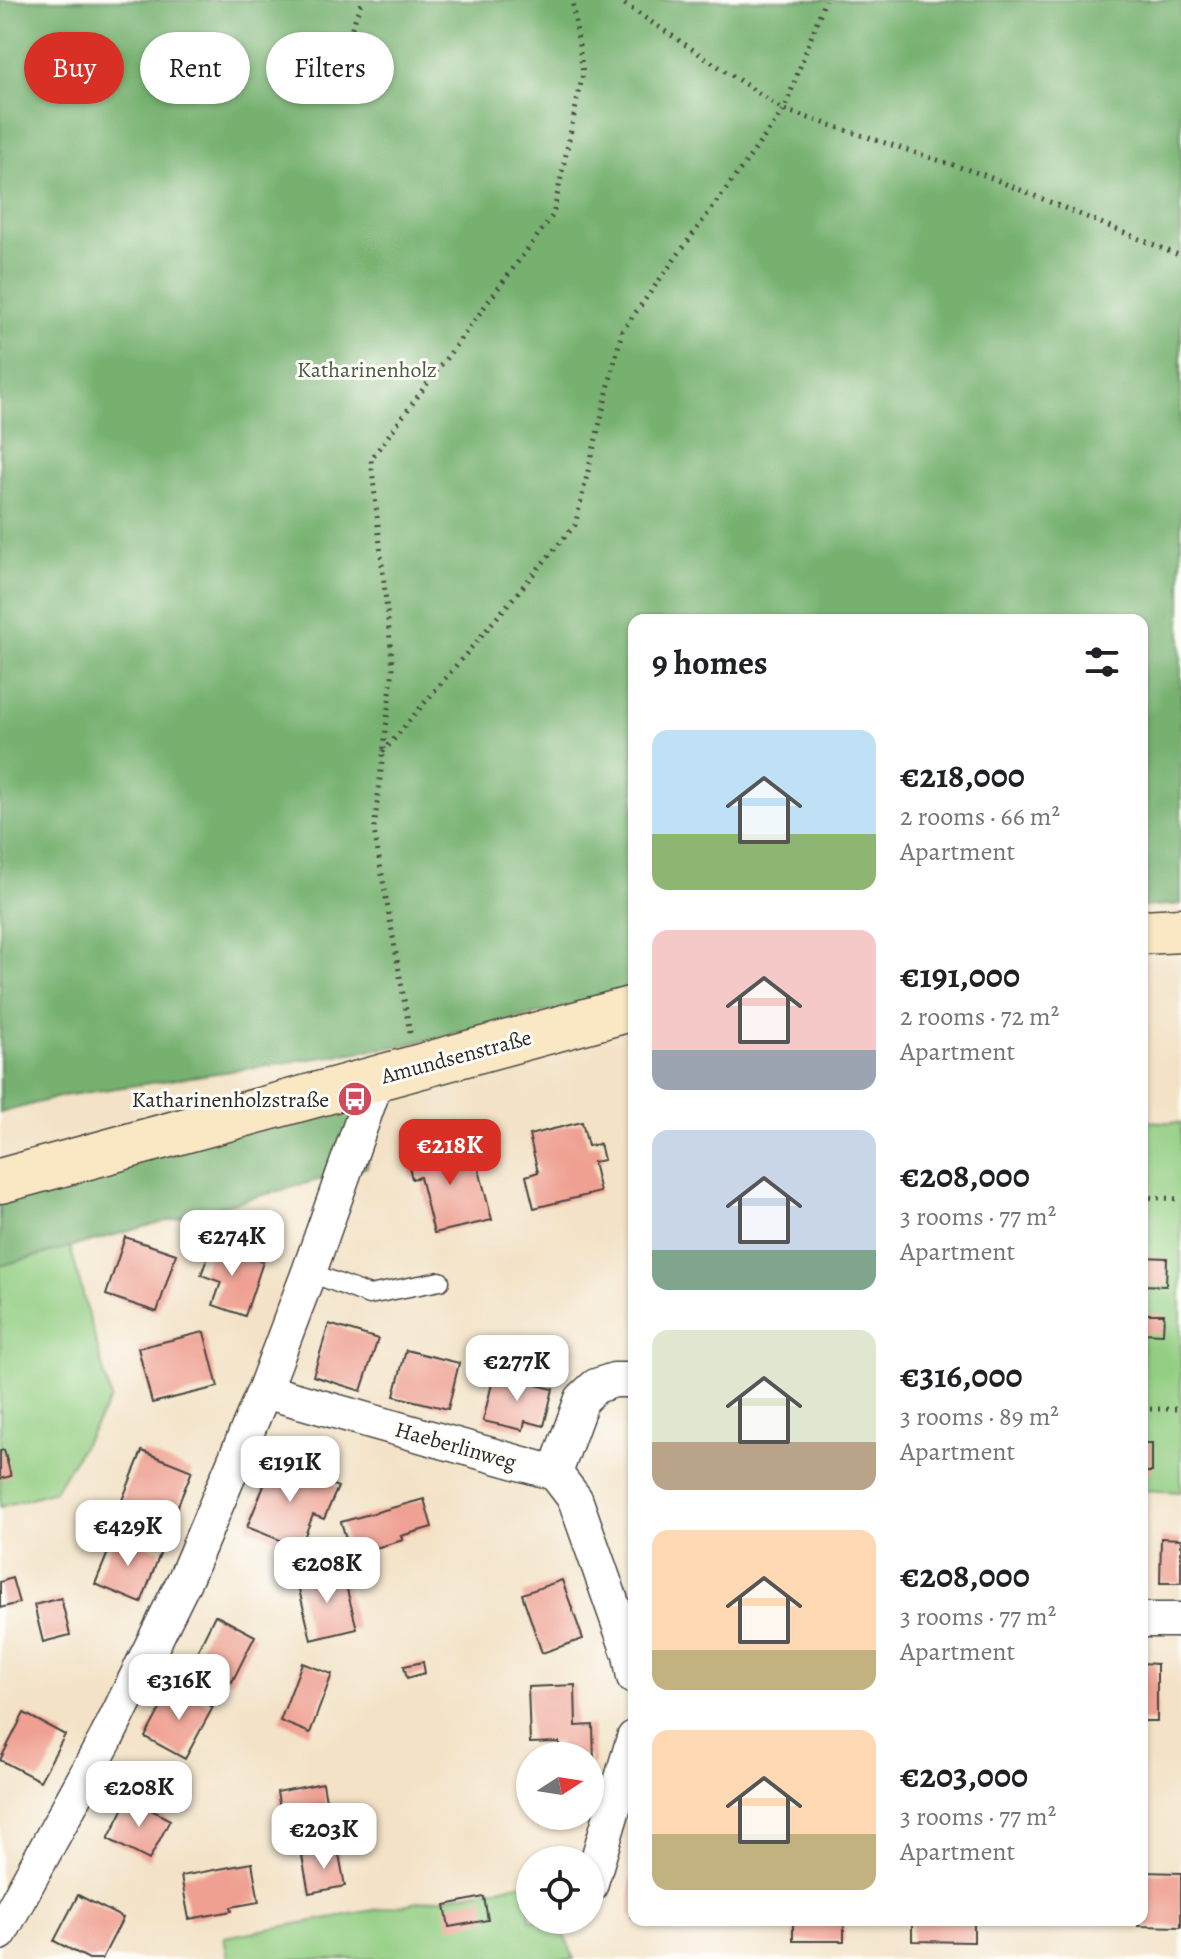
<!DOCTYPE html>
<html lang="en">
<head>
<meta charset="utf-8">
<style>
	body { margin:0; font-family:Alegreya,serif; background:#f2f2f2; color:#202124; height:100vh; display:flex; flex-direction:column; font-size:30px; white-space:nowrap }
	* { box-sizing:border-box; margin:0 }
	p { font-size:26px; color:#757577 }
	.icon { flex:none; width:44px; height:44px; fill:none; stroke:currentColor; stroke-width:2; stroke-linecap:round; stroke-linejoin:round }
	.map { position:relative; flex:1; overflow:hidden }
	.panel { position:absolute; left:628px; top:614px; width:520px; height:1312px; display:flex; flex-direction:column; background:#fff; border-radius:16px; box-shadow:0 2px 6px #0004 }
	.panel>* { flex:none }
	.guide { position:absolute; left:24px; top:32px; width:484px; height:72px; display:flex; gap:16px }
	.needle { width:52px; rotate:78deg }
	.fabs { position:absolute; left:516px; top:1742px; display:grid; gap:16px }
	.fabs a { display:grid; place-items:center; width:88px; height:88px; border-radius:50%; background:#fff; box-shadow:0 2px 6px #0004; font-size:40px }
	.price { position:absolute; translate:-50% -68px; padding:0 18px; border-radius:16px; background:#fff; color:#222; font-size:26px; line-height:52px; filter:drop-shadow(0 2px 4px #0008) }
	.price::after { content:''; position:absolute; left:50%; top:48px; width:24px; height:18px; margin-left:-12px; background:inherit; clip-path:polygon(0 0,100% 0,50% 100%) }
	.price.on { background:#d93025; color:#fff }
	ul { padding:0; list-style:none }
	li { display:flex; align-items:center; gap:24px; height:200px; padding:0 24px }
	li span { display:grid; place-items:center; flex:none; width:224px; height:160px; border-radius:16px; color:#555 }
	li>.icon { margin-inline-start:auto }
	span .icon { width:96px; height:96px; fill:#fffc; stroke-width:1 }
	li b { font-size:34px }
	h2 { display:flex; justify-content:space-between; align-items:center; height:96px; padding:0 24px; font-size:34px }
	.tag { padding:0 28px; border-radius:36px; background:#fff; box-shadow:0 2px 6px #0004; font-size:28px; line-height:72px }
	.tag.on { background:#d93025; color:#fff }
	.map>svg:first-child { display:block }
	.green { fill:#93ce82; stroke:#5f7c56; stroke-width:2 }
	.forest { fill:#76b170; stroke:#506e4e; stroke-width:2 }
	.building { fill:#efa092 }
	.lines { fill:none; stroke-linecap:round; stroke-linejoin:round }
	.lane-casing { stroke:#494642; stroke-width:21 }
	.street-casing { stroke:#494642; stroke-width:37 }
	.secondary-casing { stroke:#494642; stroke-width:47 }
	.path { stroke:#494642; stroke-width:5; stroke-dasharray:2 6; stroke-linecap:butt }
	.lane { stroke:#fff; stroke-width:18 }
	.street { stroke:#fff; stroke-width:34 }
	.secondary { stroke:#fae7c3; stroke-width:44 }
	.labels { text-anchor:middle; stroke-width:6; stroke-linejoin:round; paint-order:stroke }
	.park-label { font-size:22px; fill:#4a5c45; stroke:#fdfcf7 }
	.street-label { font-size:22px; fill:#2b2b2b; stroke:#fdfcf7 }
	.poi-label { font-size:22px; fill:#2b2b2b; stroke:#fdfcf7; text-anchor:end }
</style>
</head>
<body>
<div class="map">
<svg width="1181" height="1959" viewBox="0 0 1181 1959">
	<rect width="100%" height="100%" fill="#fdfcf7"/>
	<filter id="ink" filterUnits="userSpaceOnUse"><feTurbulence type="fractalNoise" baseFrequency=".0125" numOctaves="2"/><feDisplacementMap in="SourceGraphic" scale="16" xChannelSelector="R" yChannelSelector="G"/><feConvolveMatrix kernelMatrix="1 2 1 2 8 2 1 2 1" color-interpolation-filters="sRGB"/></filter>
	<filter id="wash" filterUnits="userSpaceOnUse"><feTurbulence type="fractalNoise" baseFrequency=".006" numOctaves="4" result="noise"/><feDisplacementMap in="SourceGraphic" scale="32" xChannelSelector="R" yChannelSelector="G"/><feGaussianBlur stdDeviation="1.8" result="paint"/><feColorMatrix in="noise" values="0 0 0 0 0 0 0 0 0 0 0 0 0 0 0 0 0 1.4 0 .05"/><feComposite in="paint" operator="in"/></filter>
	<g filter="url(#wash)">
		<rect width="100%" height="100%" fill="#f3e2c6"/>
		<path class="green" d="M 1142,1121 L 1181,1123 L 1181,1492 L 1142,1490 Z
			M 70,1246 L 111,1399 L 55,1491 L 0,1507 L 0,1266 Z
			M 530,1882 L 530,1920 L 559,1920 L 574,1959 L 228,1959 L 224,1937 Z"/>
		<path class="forest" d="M 0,0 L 1181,0 L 1181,904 L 1142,907 L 1142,620 L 634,620 L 634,991 L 405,1045 L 63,1096 L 0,1113 Z
			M 378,1076 L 367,1167 L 0,1266 L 0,1181 Z"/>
		<g id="blocks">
			<path class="building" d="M 582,1122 L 588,1146 L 600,1144 L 604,1160 L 593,1162 L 600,1192 L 534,1208 L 526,1176 L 538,1172 L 529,1135 Z
				M 434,1144 L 437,1155 L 473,1146 L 492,1220 L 434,1233 L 420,1177 L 412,1179 L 405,1151 Z
				M 125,1237 L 176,1254 L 157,1312 L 106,1295 Z
				M 212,1245 L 263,1262 L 245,1316 L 213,1305 L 221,1282 L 201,1275 Z
				M 1142,1257 L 1167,1258 L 1166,1286 L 1142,1285 Z
				M 1142,1314 L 1164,1314 L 1163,1334 L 1142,1333 Z
				M 329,1324 L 378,1339 L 361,1391 L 313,1376 Z
				M 204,1332 L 218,1387 L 152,1403 L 138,1348 Z
				M 406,1350 L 459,1363 L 448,1409 L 394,1396 Z
				M 494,1375 L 553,1389 L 544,1426 L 525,1421 L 523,1430 L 483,1421 Z
				M 1142,1443 L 1152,1443 L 1152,1472 L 1142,1472 Z
				M 4,1450 L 11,1476 L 0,1479 L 0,1451 Z
				M 142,1451 L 192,1471 L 168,1530 L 118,1510 Z
				M 274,1461 L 338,1487 L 324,1519 L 313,1515 L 300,1548 L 247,1527 Z
				M 424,1499 L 432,1527 L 401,1536 L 403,1540 L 351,1555 L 341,1522 Z
				M 116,1533 L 161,1551 L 141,1603 L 95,1584 Z
				M 1161,1538 L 1181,1539 L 1181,1583 L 1160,1583 Z
				M 342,1570 L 357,1629 L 311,1640 L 297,1581 Z
				M 12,1578 L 19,1603 L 0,1608 L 0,1582 Z
				M 562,1580 L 583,1639 L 542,1653 L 522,1594 Z
				M 61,1598 L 70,1635 L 43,1642 L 34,1605 Z
				M 215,1615 L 255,1636 L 232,1682 L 192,1662 Z
				M 423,1662 L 425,1673 L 407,1678 L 404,1666 Z
				M 302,1663 L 332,1674 L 310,1733 L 280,1721 Z
				M 1142,1663 L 1157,1664 L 1157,1721 L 1142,1721 Z
				M 173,1685 L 213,1707 L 185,1759 L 145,1737 Z
				M 575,1685 L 576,1726 L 593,1725 L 594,1764 L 590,1764 L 590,1756 L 559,1756 L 559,1742 L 530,1743 L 528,1687 Z
				M 24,1713 L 65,1735 L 40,1781 L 0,1760 Z
				M 323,1783 L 332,1835 L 286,1843 L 277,1792 Z
				M 129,1798 L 170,1820 L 149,1860 L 108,1839 Z
				M 338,1849 L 345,1886 L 309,1893 L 302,1856 Z
				M 252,1863 L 259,1902 L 231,1907 L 232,1911 L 189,1919 L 181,1876 Z
				M 1142,1872 L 1181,1873 L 1181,1927 L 1138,1926 L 1138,1920 L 1142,1920 Z
				M 634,1879 L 634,1917 L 631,1917 L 630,1880 Z
				M 78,1895 L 123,1918 L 102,1959 L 89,1959 L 54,1941 Z
				M 484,1897 L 488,1920 L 449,1927 L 445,1905 Z
				M 793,1920 L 844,1920 L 844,1941 L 793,1941 Z
				M 912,1920 L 974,1920 L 974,1942 L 912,1941 Z"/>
		</g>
	</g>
	<g filter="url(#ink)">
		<use href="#blocks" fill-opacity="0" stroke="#494642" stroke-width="2"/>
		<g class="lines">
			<g class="lane-casing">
				<path id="lane" d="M 309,1272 L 369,1295 L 440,1281"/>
			</g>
			<g class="street-casing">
				<path id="street" d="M 264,1391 L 555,1473 L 575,1499 L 630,1655 L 634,1677
					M 555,1473 L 582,1399 L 596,1386 L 614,1380 L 634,1380
					M 1142,1620 L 1181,1620
					M 590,1886 L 634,1738
					M 0,1933 L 107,1737 L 186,1577 L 264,1391 L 309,1272 L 378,1076"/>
			</g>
			<g class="secondary-casing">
				<path id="secondary" d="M 1142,932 L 1181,930
					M 0,1181 L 634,1008"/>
			</g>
			<path class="path" d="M 618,0 L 784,110 L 984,175 L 1181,256
				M 330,88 L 362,0
				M 383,752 L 575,525 L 622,331 L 784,110 L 825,0
				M 410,1033 L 374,830 L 393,668 L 371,459 L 553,215 L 583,73 L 572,0
				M 1142,1197 L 1181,1199
				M 1142,1409 L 1181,1409"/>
			<use href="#lane" class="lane"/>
			<use href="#street" class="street"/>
			<use href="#secondary" class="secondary"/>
		</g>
	</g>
	<defs>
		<g id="bus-disc" transform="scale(1.8)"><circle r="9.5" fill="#d1495b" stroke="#fdfcf7"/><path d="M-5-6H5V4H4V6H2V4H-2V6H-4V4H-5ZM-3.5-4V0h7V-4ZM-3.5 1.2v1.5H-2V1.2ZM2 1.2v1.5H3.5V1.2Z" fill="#fff"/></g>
	</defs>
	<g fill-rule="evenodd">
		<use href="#bus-disc" x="355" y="1099"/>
	</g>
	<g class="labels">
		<g class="park-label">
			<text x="367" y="377">Katharinenholz</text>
		</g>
		<g class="street-label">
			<text transform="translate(456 1056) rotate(-15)" y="8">Amundsenstraße</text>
			<text transform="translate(456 1445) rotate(16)" y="8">Haeberlinweg</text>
		</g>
		<g class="poi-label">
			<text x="329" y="1107">Katharinenholzstraße</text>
		</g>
	</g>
</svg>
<div class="fabs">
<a><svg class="needle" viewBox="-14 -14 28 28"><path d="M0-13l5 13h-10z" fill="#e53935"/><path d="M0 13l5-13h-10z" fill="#757577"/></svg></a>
<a><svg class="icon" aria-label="locate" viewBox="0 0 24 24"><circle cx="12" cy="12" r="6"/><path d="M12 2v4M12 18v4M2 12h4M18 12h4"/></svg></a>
</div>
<b class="price on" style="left:450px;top:1187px">€218K</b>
<b class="price" style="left:232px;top:1278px">€274K</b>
<b class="price" style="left:517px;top:1403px">€277K</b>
<b class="price" style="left:290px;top:1504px">€191K</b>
<b class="price" style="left:128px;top:1568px">€429K</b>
<b class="price" style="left:327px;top:1605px">€208K</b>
<b class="price" style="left:179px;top:1722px">€316K</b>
<b class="price" style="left:139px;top:1829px">€208K</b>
<b class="price" style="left:324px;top:1871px">€203K</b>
<div class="guide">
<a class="tag on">Buy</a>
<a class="tag">Rent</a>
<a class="tag">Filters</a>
</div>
<section class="panel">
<h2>9 homes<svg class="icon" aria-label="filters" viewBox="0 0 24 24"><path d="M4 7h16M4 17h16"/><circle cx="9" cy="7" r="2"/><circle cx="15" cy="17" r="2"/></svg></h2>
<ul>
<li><span style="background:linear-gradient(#bfe0f5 65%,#8fb573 0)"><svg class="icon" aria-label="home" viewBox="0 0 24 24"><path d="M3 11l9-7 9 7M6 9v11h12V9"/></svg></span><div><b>€218,000</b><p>2 rooms · 66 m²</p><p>Apartment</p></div></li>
<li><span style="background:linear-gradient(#f6c9c9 75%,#9aa5b1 0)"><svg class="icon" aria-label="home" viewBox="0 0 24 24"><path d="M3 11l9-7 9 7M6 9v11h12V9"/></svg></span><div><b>€191,000</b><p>2 rooms · 72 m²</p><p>Apartment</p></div></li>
<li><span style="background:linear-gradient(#c9d6e8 75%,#7fa58c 0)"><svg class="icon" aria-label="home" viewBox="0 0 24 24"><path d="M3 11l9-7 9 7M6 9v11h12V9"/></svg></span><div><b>€208,000</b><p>3 rooms · 77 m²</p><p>Apartment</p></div></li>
<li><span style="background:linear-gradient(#dfe7d0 70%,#b9a48a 0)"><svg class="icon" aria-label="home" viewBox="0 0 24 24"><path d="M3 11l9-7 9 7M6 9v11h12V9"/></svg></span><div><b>€316,000</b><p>3 rooms · 89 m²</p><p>Apartment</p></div></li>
<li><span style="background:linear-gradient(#ffd9b3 75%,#c2b280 0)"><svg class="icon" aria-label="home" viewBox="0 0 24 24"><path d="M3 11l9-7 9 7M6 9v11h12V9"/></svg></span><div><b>€208,000</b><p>3 rooms · 77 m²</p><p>Apartment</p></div></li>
<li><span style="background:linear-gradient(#ffd9b3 65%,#c2b280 0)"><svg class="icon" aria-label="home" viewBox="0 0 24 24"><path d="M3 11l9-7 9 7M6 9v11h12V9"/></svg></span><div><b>€203,000</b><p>3 rooms · 77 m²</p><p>Apartment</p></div></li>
</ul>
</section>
</div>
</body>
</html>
